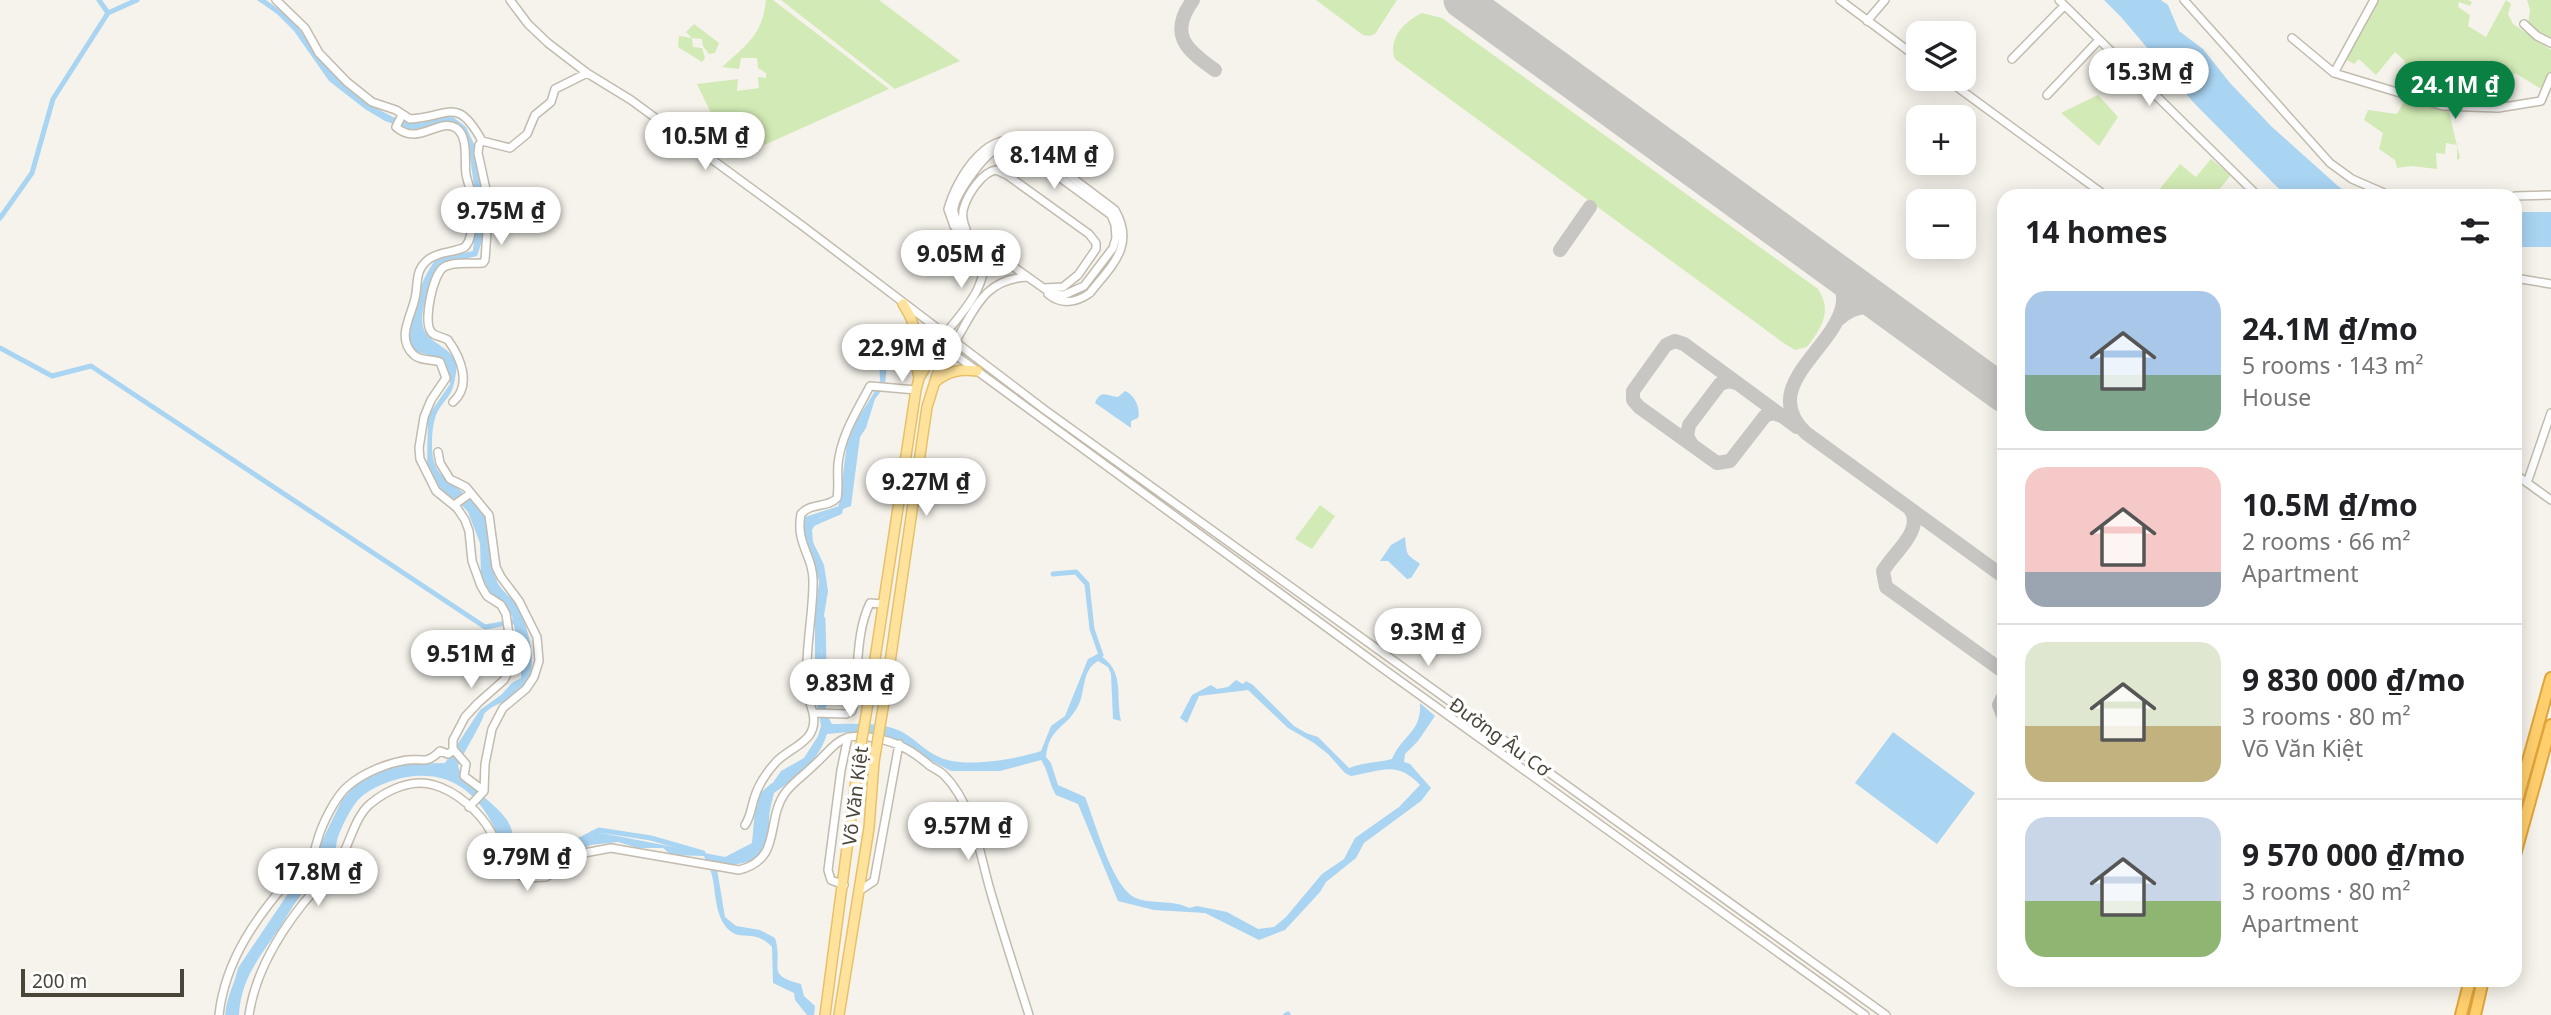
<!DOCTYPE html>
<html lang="en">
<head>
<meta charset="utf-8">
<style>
	body { margin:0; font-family:"Noto Sans",sans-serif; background:#f2f2f2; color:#202124; height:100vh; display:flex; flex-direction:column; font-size:26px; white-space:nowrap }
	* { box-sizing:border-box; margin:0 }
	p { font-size:23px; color:#757577 }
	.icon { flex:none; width:38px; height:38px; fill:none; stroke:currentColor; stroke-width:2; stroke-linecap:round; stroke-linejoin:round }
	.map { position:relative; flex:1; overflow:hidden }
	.panel { position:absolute; left:1997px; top:189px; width:525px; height:798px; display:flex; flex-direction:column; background:#fff; border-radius:21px; box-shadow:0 4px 18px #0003 }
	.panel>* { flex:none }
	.tools { position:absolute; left:1906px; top:21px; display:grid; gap:14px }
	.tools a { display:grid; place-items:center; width:70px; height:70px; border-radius:14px; background:#fff; box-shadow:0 4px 18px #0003; font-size:35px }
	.scale { position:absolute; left:21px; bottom:18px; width:163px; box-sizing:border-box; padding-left:7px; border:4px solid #4b4439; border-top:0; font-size:19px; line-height:24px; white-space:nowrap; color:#4b4439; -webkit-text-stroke:5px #fff; paint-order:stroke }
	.price { position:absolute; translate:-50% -60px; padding:0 16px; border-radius:24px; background:#fff; color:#222; font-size:23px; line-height:46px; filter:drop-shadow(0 2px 4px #0008) }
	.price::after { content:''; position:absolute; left:50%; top:42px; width:21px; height:16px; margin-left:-10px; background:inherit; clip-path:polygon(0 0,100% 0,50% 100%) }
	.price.selected { background:#0b8043; color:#fff }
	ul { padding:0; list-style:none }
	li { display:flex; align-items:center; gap:21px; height:175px; padding:0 28px }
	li+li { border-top:2px solid #e0e0e0 }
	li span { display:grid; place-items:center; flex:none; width:196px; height:140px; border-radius:21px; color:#555 }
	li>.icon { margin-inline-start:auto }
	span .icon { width:84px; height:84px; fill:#fffc; stroke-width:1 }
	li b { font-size:30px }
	h2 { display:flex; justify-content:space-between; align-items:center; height:84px; padding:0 28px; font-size:30px }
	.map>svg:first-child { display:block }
	.green { fill:#d2eab5 }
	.water { fill:#a9d4f2 }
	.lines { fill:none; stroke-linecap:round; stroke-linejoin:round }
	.canal { stroke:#a9d4f2; stroke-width:5 }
	.taxiway { stroke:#c8c6c3; stroke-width:14 }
	.runway { stroke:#c8c6c3; stroke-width:37 }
	.minor-casing { stroke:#c2bbae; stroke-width:10 }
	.major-casing { stroke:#e6c16a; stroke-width:12 }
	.highway-casing { stroke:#e0a43c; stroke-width:14 }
	.minor { stroke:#fff; stroke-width:7 }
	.major { stroke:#ffe39c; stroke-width:9 }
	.highway { stroke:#ffcf6e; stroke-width:10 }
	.major-bridge-casing { stroke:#e6c16a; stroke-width:12; stroke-linecap:butt }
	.major-bridge { stroke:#ffe39c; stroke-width:9 }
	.labels { text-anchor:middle; stroke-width:7; stroke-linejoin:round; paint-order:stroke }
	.street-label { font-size:19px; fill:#4b4439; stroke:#fff }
</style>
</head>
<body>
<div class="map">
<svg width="2551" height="1015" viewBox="0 0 2551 1015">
	<rect width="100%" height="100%" fill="#f6f3ec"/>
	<path class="green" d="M 766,0 L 773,0 L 889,89 L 733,159 L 697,84 L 738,79 L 737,91 L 759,88 L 758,77 L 766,78 L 766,73 L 758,68 L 757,58 L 741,58 L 739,69 L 722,67 C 747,44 762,36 766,0 Z
		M 781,0 L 879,0 L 960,61 L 895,89 Z
		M 1316,0 L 1397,0 L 1375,34 L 1370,36 L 1363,35 Z
		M 2377,0 L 2468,0 L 2472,2 L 2470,6 L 2459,2 L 2458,7 L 2470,15 L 2468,26 L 2486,37 L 2506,0 L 2511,4 L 2508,14 L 2513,24 L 2551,50 L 2551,73 L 2543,90 L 2515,73 L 2510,79 L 2483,67 L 2477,93 L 2466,95 L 2466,105 L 2435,101 L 2402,75 L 2405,61 L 2395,52 L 2376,75 L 2359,59 L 2354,64 L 2345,59 Z
		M 2527,0 L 2551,0 L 2551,39 L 2528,24 L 2530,10 Z
		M 1422,13 L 1442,18 L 1818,289 C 1833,312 1821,328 1807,347 L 1795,350 L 1785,344 L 1395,59 C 1387,39 1405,21 1422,13 Z
		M 694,24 L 719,43 L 715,53 L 709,54 L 703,46 L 702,39 L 692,38 L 693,47 L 702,48 L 705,58 L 702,62 L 678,47 L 679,36 L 692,38 L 686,32 Z
		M 2098,95 L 2118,117 L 2099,146 L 2061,113 Z
		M 2406,98 L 2449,112 L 2460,158 L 2457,160 L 2457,145 L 2446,143 L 2445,154 L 2436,153 L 2437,169 L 2411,166 L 2397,168 L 2395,160 L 2379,149 L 2383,133 L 2364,120 L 2368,110 L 2397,114 Z
		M 2211,159 L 2231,175 L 2214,196 L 2154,196 L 2180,164 L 2196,177 Z
		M 1320,505 L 1335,516 L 1312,549 L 1295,539 Z"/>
	<path class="water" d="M 257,0 L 266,0 L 292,19 L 322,61 L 376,108 L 393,117 L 421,123 L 439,117 L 453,117 L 466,127 L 475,146 L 486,216 L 485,232 L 477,256 L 443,264 C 433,278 414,318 426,333 C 434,345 451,348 456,363 C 457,367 456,374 455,378 C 452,399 443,399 436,415 C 432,426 431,446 433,457 C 436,483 470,490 482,511 C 493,531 488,558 496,579 C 500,591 513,597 518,608 C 530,630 541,674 520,693 C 509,702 494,703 484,714 C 483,722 463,753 458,766 C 463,785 495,802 507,820 C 520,841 506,851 534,866 L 541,863 L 585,839 L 591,831 L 725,857 L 752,843 L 755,809 L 781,771 L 804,758 L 818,736 L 821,726 L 815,693 L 815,618 L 819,581 L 802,539 L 805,517 L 839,506 L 847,443 L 857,420 L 880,383 L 879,350 L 888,350 L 885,386 L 875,399 L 866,428 L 860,437 L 851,506 L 819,518 L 812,530 L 813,542 L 824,565 L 828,591 L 821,634 L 822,680 L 827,715 L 832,724 C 852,724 879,722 898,730 C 913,736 924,751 939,757 C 964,769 1016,759 1041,751 L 1051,726 L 1065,716 L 1088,659 L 1098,654 C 1126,671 1115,694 1121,721 L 1113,719 L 1111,674 L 1108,667 L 1098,661 C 1081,671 1086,691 1078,706 C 1066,729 1049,727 1046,757 L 1051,763 L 1058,785 L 1085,797 C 1095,821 1112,888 1136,898 C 1152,905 1172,899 1189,908 L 1197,906 L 1227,912 L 1258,929 L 1274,927 L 1286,917 L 1322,874 L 1344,859 L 1355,838 L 1399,807 L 1420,785 C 1397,760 1381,771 1351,776 L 1345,773 L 1328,754 L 1314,743 L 1288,728 L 1248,690 L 1199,696 L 1187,723 L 1180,718 L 1192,695 L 1211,685 L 1217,689 L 1228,687 L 1236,680 L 1243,684 L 1246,681 L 1253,685 L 1294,726 L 1306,733 L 1318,737 L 1349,768 C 1364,762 1377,763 1392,759 C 1402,735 1422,732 1420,703 L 1435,716 L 1418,741 L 1405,754 L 1404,762 L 1410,764 L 1431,788 L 1421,801 L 1364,843 L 1356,858 L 1326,882 L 1320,892 L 1285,930 L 1259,940 L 1205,913 L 1154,910 L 1118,901 L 1078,804 L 1056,795 C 1049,784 1048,770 1041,760 L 1000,771 L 951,771 L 893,741 L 849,732 L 827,734 C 818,762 798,776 774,793 C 772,802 769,811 769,820 C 769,827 771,837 769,843 C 761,863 735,867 716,863 L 725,917 L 736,926 L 760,930 L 775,938 C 784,967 764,975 801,984 L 804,996 L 815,1006 L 814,1015 L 807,1015 L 795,1000 L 794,993 L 773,983 L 772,947 C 756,930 744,939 733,933 C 713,920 717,891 711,872 C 709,866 706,862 704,856 L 671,855 L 663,848 L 638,848 L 618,842 L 590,845 L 538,876 L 522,873 L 508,865 C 495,815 466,767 407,777 C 391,780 371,787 359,799 C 351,807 342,826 338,837 C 335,845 337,856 332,862 C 327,867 321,871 316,877 C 302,892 292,907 282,924 C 262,955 241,976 239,1015 L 225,1015 C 227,995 234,986 238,968 L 318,849 L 342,800 L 361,778 L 394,764 L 445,763 L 480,710 L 501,695 L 512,683 L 521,678 L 521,659 L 513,644 L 515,630 L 512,616 L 490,592 L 481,576 L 480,543 L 468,512 L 458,501 L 438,490 L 427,470 L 428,416 L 450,384 C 449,361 436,356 416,352 L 408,341 C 412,314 419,281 436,259 L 473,251 L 477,207 L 468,143 L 458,127 L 432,126 L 410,130 L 385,121 L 365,109 L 329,81 L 294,31 L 277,14 Z
		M 2104,0 L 2161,0 L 2168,5 L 2179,31 L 2203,49 L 2230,83 L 2272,127 L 2338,186 L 2352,196 L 2286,196 L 2194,103 L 2121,17 Z
		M 2551,212 L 2551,247 L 2515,247 L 2515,212 Z
		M 1125,391 C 1134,394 1141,408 1138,418 L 1131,421 L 1131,428 L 1095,403 C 1101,388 1108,397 1118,397 Z
		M 1405,537 C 1407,557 1406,553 1420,564 L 1411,578 L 1407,579 L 1388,561 L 1380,561 L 1391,545 Z
		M 1893,732 L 1975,793 L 1937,844 L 1855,783 Z"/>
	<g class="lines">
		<path class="canal" d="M 99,0 L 108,13
			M 0,218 L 32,173 L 53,99 L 108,13 L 137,0
			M 0,348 L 52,376 L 91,366 L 485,627 L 518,621
			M 810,525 L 840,512 L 841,505
			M 1053,574 L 1076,572 L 1087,584 L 1092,629 L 1101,655 L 1096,658
			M 823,619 L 825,704
			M 760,806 L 761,796 L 772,786
			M 513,848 L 517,855 L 541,860 L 599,830 L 651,838 L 703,853
			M 1286,1015 L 1288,1014"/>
		<path class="taxiway" d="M 1193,0 C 1168,34 1186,50 1215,70
			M 1560,250 L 1590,207
			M 1821,261 C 1899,324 1741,372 1806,433 L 2004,577
			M 1839,319 C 1860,300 1880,306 1901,319
			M 1782,416 L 1773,413 L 1765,416 L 1730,461 L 1717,463 L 1639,407 L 1633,400 L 1633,391 L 1666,345 L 1675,341 L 1684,344 L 1797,427
			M 1692,445 L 1687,436 L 1689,425 L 1720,384 L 1729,381 L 1736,383
			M 1910,509 C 1925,530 1893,553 1883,571 L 1886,587 L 2004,672
			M 2004,695 L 1999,705 L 2004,718"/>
		<path class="runway" d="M 1462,0 L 2004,394"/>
		<g class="minor-casing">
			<path id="minor" d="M 276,0 L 305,28 L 319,53 L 347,82 L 372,102 L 396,110 L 410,119 C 449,117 457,95 482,141
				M 510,0 L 528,24 L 548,43 L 587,73 L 631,100 L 804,227 L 1045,410 L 1886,1015
				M 1840,0 L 1918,58
				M 2059,0 L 2258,196
				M 2184,0 L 2330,163 L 2352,179 L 2391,196
				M 1867,21 L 1885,0
				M 2524,24 L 2537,36 L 2551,43
				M 2292,38 L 2334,73 L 2374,0
				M 2012,59 L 2064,6
				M 2334,73 L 2443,106 L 2498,108 L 2541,101 L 2551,77
				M 1946,79 L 2106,196
				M 2047,95 L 2099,40
				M 402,115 L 396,127 C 418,147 439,117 456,128 C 469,137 464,161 466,174 C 467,181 470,188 472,195 C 473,201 471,205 470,211 C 469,224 475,235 465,247 C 453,253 440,251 429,259 C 416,269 418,279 416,293 C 414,313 394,337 414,355 C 420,361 432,359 440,362 L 446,378 L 431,400 L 424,417 L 419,448 L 420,459 L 436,491 L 457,508 L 465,520 L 469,531 L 472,561 L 481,586 L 487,596 L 501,605 L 506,614 L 512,655 L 511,666 L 504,680 L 478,703 L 465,717 L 453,740 L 453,750
				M 1005,147 L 1016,147 L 1025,152 L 1111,215 L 1115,225 L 1116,238 L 1113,248 L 1084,286 L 1064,295 L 1052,294 L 964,232 C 960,226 955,219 954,212 C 952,198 982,158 994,151 C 997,149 1001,149 1005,147 Z
				M 2515,196 L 2551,195
				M 966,229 C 963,222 961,215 964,207 C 968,194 982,172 996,170 L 1007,175 L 1089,234 L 1096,243 L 1096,249 L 1078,275 L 1063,287 L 1044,288
				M 960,234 L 954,226 L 948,209 C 957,177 990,123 1029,145 L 1115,210 C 1136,246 1111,266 1090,293 C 1076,303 1061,305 1048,294
				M 2515,278 L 2551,284
				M 929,325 L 939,343 L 1378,665 L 1865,1015
				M 945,334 C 967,307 991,283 983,245
				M 955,342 C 975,309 984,279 1027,277
				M 453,402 C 472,385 461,358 448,340 C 442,336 433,337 430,330 C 424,318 433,274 444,267 C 454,261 471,264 483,263 L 485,260 L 489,203 L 478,153 L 479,145 L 482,141 L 510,148 L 527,134 L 535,115 L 551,102 L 555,89 L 587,73
				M 438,452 L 440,463 L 450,479 L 466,487 L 489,515 L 496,567 L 501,577 L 519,601 L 537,637 L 539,661 L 534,677 L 526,689 L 503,708 L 492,729 L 485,764 L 484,791 L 469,807
				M 2515,474 L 2551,500
				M 2527,483 L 2551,413
				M 454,505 L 471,493
				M 813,713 C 799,672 813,625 813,583 C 814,556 795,544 801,514 C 811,502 828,508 837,498 C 839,487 837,476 838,464 C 841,435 857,411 870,386 L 916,390
				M 745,825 C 751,816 751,808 754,799 C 758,785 767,772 776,762 C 791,746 819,742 813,713 L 846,714 L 852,711 C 860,676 854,636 870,603 L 883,604
				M 844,885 L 831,880 L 828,870 L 841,770 L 848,737
				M 859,891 L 874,881 L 899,744
				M 219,1015 C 225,960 257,916 293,875 C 298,869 308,864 312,857 C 315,853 315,847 317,842 C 321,826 335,797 348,786 C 363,773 387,763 407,760 C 423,758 426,765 440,751 L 448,754 L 454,750 L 466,764 L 464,776 L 484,791
				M 249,1015 C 255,974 276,938 302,905 C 313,891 326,879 337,865 C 350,846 353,819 370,804 C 387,790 412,778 434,785 C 456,791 480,812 491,832 C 502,850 505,868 525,878 L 546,877 L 584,853 L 611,848 L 739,870 C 783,859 765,821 785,793 C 792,783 803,776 812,767 C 839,743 838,730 880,739 C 901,744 914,752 930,766 C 935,769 940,771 944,775 C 974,805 979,853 991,893 C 1003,934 1016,974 1029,1015"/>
		</g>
		<g class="major-casing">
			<path id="major" d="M 903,304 C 909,314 915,324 916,337 C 917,352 915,362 919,378
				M 935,382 C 948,371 960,369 977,371
				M 871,685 L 916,390 L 919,378 L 945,334
				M 886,690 L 927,407 L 937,375 L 955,342
				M 825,1015 L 859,757
				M 839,1015 L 869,828 L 874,762"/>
		</g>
		<g class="highway-casing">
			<path id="highway" d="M 2515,808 L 2551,678
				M 2515,855 L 2551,725
				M 2461,1015 L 2470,980
				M 2475,1015 L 2483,980"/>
		</g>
		<use href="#minor" class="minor"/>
		<use href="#major" class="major"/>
		<use href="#highway" class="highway"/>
		<g class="major-bridge-casing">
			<path id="major-bridge" d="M 859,757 L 871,685
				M 874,762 L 886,690"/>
		</g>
		<use href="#major-bridge" class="major-bridge"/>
	</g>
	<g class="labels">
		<g class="street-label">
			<text transform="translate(1500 737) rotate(36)" y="7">Đường Âu Cơ</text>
			<text transform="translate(855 796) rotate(-83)" y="7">Võ Văn Kiệt</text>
		</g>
	</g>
</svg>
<div class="tools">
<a><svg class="icon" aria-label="layers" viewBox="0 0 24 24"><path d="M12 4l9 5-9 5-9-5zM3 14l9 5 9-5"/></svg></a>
<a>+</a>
<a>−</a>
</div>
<div class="scale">200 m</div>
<b class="price" style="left:2149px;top:108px">15.3M ₫</b>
<b class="price selected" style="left:2455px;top:121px">24.1M ₫</b>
<b class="price" style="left:705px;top:172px">10.5M ₫</b>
<b class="price" style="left:1054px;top:191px">8.14M ₫</b>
<b class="price" style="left:501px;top:247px">9.75M ₫</b>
<b class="price" style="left:961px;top:290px">9.05M ₫</b>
<b class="price" style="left:902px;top:384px">22.9M ₫</b>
<b class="price" style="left:926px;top:518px">9.27M ₫</b>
<b class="price" style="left:1428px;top:668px">9.3M ₫</b>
<b class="price" style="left:471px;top:690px">9.51M ₫</b>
<b class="price" style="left:850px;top:719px">9.83M ₫</b>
<b class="price" style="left:968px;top:862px">9.57M ₫</b>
<b class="price" style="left:527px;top:893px">9.79M ₫</b>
<b class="price" style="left:318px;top:908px">17.8M ₫</b>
<section class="panel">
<h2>14 homes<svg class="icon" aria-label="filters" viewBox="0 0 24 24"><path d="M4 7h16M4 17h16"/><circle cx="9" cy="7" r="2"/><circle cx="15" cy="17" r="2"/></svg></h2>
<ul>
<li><span style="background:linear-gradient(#a9c7e8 60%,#7fa58c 0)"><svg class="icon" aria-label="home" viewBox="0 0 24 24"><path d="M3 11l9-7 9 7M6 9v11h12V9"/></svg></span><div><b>24.1M ₫/mo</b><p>5 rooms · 143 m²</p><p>House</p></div></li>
<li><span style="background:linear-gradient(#f6c9c9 75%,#9aa5b1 0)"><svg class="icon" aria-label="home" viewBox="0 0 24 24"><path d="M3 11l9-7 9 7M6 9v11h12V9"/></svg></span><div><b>10.5M ₫/mo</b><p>2 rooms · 66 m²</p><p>Apartment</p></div></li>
<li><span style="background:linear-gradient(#dfe7d0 60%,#c2b280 0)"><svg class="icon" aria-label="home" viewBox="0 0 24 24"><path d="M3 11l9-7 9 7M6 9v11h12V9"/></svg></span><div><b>9 830 000 ₫/mo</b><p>3 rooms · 80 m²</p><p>Võ Văn Kiệt</p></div></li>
<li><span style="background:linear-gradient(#c9d6e8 60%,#8fb573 0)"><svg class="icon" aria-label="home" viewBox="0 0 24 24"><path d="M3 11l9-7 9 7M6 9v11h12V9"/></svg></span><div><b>9 570 000 ₫/mo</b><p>3 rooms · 80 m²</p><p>Apartment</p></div></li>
</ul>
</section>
</div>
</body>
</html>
